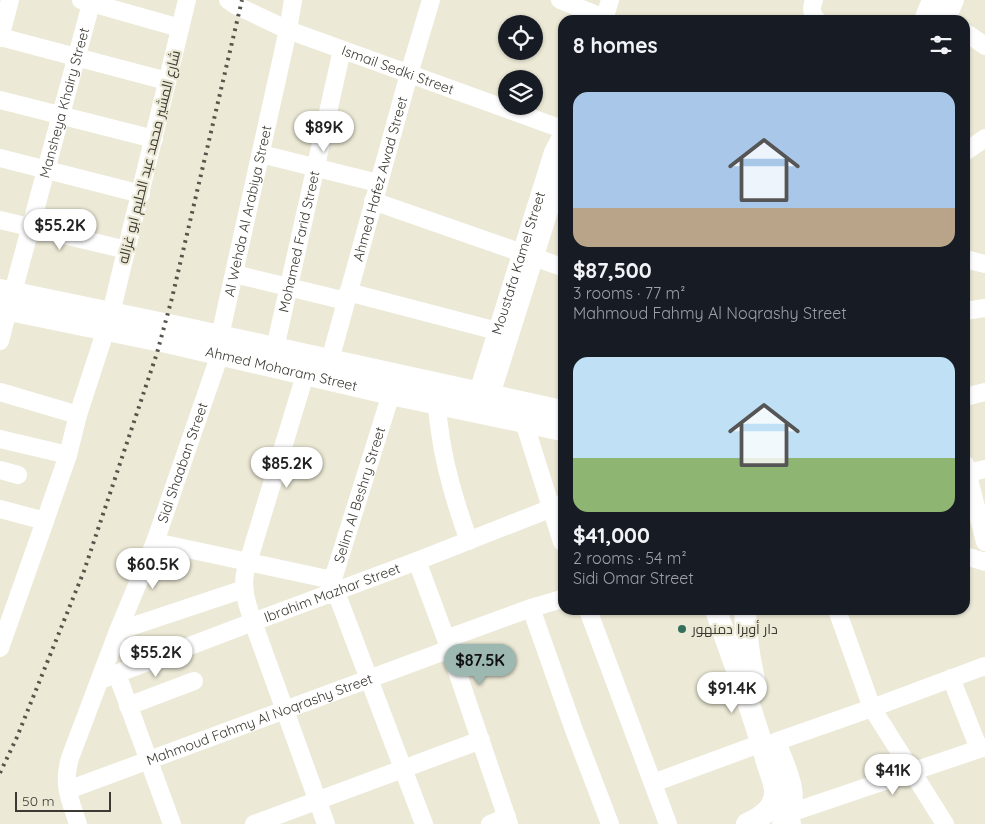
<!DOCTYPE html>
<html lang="en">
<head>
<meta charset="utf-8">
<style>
	body { margin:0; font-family:Quicksand,Cairo,sans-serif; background:#242831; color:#f1f3f6; height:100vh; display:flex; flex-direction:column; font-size:19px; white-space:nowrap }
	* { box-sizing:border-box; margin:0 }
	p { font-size:16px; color:#9ea1a6 }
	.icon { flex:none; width:28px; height:28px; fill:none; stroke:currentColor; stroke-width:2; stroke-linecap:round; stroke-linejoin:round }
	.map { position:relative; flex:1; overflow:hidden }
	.panel { position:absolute; left:558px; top:15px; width:412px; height:600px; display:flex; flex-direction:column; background:#171b24; border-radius:15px; box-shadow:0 1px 4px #0004 }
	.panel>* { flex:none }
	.controls { position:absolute; left:498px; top:15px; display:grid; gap:10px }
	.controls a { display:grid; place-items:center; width:45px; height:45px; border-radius:50%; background:#171b24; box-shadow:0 1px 4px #0004; font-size:25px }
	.scale { position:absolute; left:15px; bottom:12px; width:96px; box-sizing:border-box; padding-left:5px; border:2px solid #3c3a33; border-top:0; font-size:14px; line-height:18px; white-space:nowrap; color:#3c3a33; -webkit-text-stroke:4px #ece9d6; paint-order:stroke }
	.price { position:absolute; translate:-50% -42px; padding:0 11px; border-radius:18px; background:#fff; color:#222; font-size:16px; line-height:32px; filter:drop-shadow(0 1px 2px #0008) }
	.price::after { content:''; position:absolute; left:50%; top:30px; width:15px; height:11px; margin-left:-8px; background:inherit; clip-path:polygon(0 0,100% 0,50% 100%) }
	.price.current { background:#9cb8b0; color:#111 }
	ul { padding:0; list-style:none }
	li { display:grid; align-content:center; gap:10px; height:265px; padding:0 15px }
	li span { display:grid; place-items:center; height:155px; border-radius:15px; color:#555 }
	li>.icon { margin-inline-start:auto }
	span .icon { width:90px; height:90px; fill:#fffc; stroke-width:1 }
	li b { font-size:21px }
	h2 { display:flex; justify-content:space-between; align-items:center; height:60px; padding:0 15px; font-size:21px }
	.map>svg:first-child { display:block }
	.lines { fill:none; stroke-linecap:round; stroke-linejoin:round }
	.minor { stroke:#fff; stroke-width:18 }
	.major { stroke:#fff; stroke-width:22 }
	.rail { stroke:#56544b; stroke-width:4; stroke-dasharray:2.5 5; stroke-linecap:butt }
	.poi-dot { fill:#336f5b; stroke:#ece9d6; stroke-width:2 }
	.labels { text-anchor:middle; stroke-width:4.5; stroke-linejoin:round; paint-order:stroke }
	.street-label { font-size:14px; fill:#3c3a33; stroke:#ece9d6 }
	.poi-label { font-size:14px; fill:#3c3a33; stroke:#ece9d6; text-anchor:start }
</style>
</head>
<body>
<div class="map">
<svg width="985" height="824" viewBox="0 0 985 824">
	<rect width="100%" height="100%" fill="#ece9d6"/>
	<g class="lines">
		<g class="minor">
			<path d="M 81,0 L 180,28"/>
			<path id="s1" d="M 228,0 L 235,5 L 288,30 L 562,129"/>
			<path d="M 560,0 L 604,18"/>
			<path d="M 814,0 C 811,8 811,14 817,20"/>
			<path d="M 604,20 L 610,0"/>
			<path d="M 965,32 L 985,46"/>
			<path d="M 0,37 L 167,81"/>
			<path d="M 0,38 L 10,0"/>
			<path d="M 0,100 L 154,139"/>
			<path d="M 965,152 L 985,138"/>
			<path d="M 261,154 L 378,183"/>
			<path d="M 0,158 L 141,194"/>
			<path d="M 373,201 L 562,267"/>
			<path d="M 0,220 L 127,250"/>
			<path d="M 965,259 L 985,264"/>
			<path d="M 234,274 L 346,301"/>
			<path id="s2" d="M 13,292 L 92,0"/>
			<path d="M 348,292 L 497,331"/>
			<path d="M 965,311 L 985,308"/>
			<path d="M 111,313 L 187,0"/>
			<path id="s3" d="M 220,336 L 288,30 L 293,0"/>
			<path d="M 0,341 L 8,310"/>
			<path id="s4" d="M 275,348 L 342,50"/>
			<path id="s5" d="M 330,360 L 409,74 L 431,0"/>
			<path d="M 305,375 L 246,569 C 241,587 247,604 253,622 L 326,824"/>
			<path d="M 0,392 L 78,415"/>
			<path id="s6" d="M 478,392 L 553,152 L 562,135"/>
			<path d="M 437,393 C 436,406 438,419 440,432 C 445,470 456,505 469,541"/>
			<path d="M 491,395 L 562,170"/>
			<path d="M 965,397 L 985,392"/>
			<path d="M 524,422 L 562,542"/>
			<path d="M 0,439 L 68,455"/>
			<path d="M 965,464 L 985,542"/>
			<path d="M 0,470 L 18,475"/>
			<path d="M 965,474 L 985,469"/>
			<path d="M 0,509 L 45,521"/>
			<path d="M 155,542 L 323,578 L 333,579"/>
			<path d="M 965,556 L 985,562"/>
			<path d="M 417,561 L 446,639 L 509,824"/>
			<path d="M 336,592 L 424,824"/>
			<path id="s7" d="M 328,595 L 391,394"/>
			<path d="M 531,608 L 574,730 L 610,824"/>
			<path d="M 588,610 L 668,824"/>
			<path d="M 837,610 L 872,708 L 945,824"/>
			<path d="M 118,631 L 244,589"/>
			<path d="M 446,639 L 531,608 L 562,599"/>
			<path d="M 0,648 L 45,521 L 68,455 L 78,415 L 106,329"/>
			<path d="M 117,674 L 172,824"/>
			<path d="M 951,678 L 979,749"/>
			<path id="s8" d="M 100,680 L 253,622 L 417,561 L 562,504"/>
			<path d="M 128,706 L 194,681"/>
			<path d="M 775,742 L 872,708 L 985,666"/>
			<path d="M 653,783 L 762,743"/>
			<path id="s9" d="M 68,790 L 450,649"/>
			<path id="s10" d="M 78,824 C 70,799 62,785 70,758 L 118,631 L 155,542 L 220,354"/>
			<path d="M 254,824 L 481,740"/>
			<path d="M 490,824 L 507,817"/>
			<path d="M 792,824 L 790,813 L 985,747"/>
		</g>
		<g class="major">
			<path d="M 925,20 L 933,0"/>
			<path d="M 944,20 L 953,0"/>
			<path d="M 0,290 L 183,328 L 562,411"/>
			<path id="s11" d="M 0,308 L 171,343 L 391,394 L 562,430"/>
			<path d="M 716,610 C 733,661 753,711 767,762 C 770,773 778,788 774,799 C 771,812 758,819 747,824"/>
			<path d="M 745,610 C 746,636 749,661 756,687"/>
			<path d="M 776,745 C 786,771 802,799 783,824"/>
		</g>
		<path class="rail" d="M 0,773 L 17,737 L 84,571 L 157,353 L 172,298 L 242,0"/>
	</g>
	<circle class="poi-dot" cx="682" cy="629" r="5"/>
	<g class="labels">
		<g class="street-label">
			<text dy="5" stroke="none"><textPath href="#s1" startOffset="184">Ismail Sedki Street</textPath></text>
			<text dy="5" stroke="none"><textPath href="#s2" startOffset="196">Mansheya Khairy Street</textPath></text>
			<text transform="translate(149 157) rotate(-76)" y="5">شارع المشير محمد عبد الحليم ابو غزاله</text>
			<text dy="5" stroke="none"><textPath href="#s5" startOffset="188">Ahmed Hafez Awad Street</textPath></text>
			<text dy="5" stroke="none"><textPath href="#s3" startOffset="128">Al Wehda Al Arabiya Street</textPath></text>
			<text dy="5" stroke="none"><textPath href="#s4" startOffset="109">Mohamed Farid Street</textPath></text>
			<text dy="5" stroke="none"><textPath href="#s6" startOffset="135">Moustafa Kamel Street</textPath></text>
			<text dy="5" stroke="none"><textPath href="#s11" startOffset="288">Ahmed Moharam Street</textPath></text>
			<text dy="5" stroke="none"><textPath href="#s10" startOffset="384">Sidi Shaaban Street</textPath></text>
			<text dy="5" stroke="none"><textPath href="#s7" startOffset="105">Selim Al Beshry Street</textPath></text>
			<text dy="5" stroke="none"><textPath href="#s8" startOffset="248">Ibrahim Mazhar Street</textPath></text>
			<text dy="5" stroke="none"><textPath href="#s9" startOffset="204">Mahmoud Fahmy Al Noqrashy Street</textPath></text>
		</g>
		<g class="poi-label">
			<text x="692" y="634">دار أوبرا دمنهور</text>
		</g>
	</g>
</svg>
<div class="controls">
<a><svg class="icon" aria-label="locate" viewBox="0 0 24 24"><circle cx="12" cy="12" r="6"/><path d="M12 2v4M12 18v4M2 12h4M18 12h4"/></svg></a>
<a><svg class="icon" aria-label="layers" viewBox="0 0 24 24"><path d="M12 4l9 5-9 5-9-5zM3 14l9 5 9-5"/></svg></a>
</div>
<div class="scale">50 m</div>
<b class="price" style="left:324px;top:153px">$89K</b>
<b class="price" style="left:60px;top:251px">$55.2K</b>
<b class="price" style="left:287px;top:489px">$85.2K</b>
<b class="price" style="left:153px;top:590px">$60.5K</b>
<b class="price" style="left:156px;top:678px">$55.2K</b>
<b class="price current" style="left:480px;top:686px">$87.5K</b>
<b class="price" style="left:732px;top:714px">$91.4K</b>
<b class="price" style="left:893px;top:796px">$41K</b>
<section class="panel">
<h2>8 homes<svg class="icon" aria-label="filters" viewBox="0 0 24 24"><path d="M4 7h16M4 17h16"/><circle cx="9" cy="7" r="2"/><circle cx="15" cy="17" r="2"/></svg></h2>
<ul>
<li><span style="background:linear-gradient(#a9c7e8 75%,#b9a48a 0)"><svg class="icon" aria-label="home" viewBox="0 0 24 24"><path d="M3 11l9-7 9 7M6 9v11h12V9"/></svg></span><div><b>$87,500</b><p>3 rooms · 77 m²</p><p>Mahmoud Fahmy Al Noqrashy Street</p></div></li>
<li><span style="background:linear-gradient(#bfe0f5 65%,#8fb573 0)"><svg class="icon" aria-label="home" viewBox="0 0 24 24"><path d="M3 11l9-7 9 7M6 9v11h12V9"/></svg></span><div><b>$41,000</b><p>2 rooms · 54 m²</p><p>Sidi Omar Street</p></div></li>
</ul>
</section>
</div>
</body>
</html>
